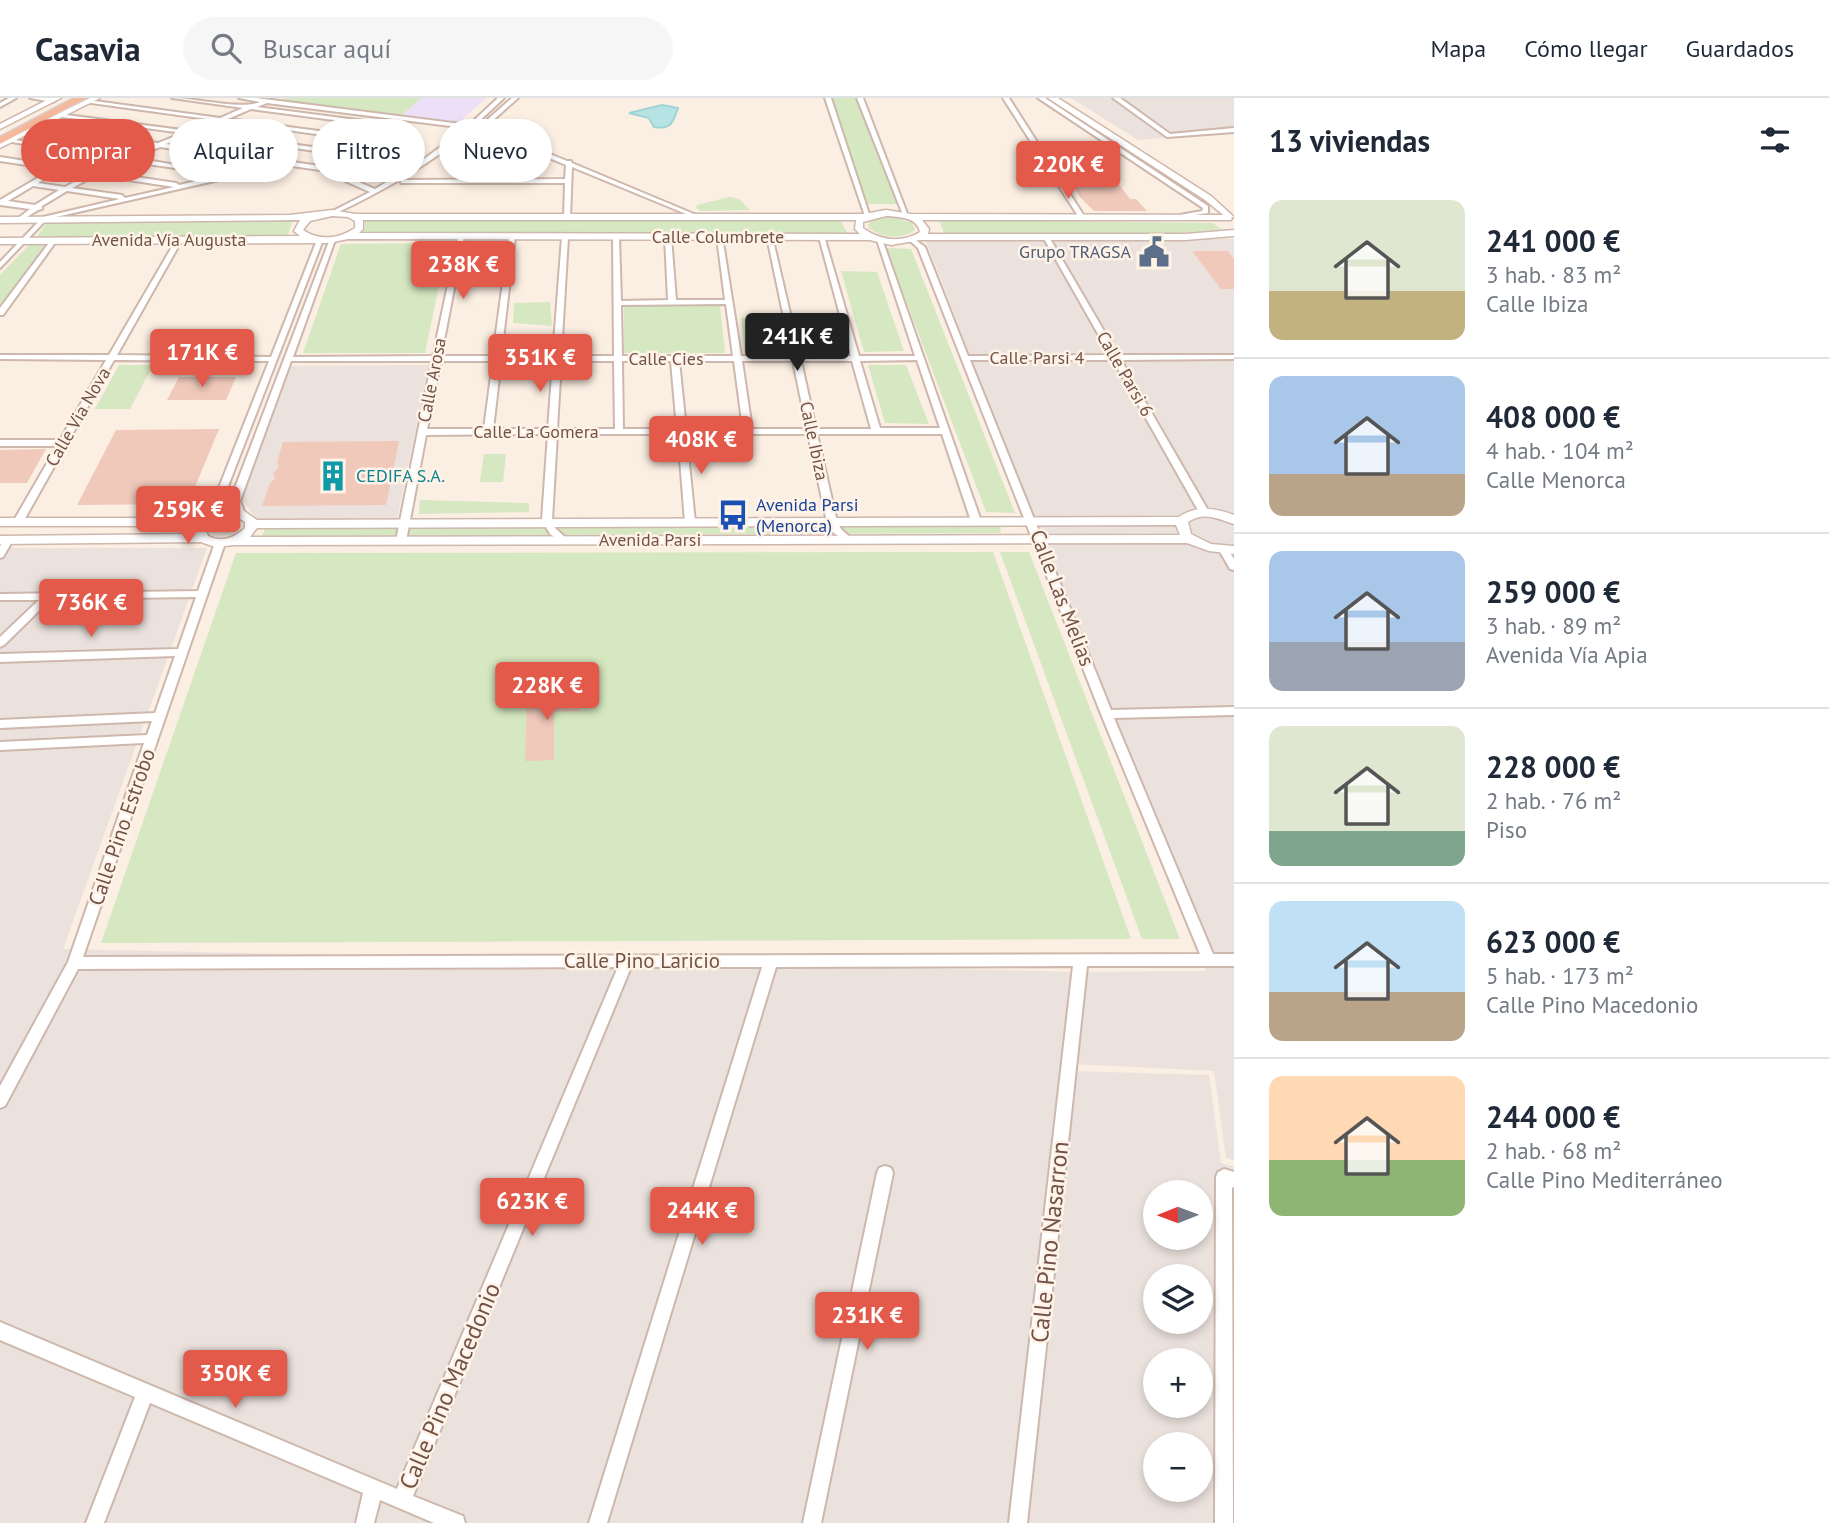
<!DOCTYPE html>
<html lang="es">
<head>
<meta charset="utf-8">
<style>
	body { margin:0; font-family:"PT Sans",sans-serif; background:#f6f6f7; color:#1f2937; height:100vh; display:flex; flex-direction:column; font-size:26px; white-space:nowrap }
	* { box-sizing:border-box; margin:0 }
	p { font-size:23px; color:#747a83 }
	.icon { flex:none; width:38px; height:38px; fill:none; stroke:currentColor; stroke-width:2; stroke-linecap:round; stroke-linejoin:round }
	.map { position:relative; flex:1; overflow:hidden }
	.details { display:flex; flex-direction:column; background:#fff; width:595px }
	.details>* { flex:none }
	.top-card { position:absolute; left:21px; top:21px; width:665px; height:63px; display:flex; gap:14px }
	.needle { width:46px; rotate:269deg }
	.fabs { position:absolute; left:1143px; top:1082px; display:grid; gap:14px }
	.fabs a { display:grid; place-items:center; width:70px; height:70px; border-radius:50%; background:#fff; box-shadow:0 4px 10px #0003; font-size:35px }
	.price { position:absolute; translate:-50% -60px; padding:0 16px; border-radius:7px; background:#e3594a; color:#fff; font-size:23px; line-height:46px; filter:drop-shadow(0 2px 4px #0008) }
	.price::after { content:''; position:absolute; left:50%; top:42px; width:21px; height:16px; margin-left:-10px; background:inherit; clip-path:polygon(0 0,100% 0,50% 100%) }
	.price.active { background:#222; color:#fff }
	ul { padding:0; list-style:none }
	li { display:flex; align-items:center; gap:21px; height:175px; padding:0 35px }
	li+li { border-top:2px solid #e0e1e3 }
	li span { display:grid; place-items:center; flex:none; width:196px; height:140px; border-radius:14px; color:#555 }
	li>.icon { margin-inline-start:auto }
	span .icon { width:84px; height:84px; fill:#fffc; stroke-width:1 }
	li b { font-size:30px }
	h2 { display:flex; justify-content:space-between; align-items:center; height:84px; padding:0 35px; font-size:30px }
	.tag { padding:0 24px; border-radius:32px; background:#fff; box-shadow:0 4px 10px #0003; font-size:24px; line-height:63px }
	.tag.active { background:#e3594a; color:#fff }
	header { display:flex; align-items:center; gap:42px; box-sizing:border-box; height:98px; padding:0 35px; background:#fff; border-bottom:2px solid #e0e1e3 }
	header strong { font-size:33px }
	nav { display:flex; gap:38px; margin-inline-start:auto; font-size:24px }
	.search { width:490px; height:63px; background:#f6f6f7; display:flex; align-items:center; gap:18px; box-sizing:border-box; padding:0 24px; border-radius:38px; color:#747a83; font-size:26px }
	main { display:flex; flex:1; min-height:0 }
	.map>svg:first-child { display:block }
	.industrial { fill:#ebe2dd; fill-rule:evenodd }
	.education { fill:#ecdff7 }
	.green { fill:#d6e8c1 }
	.water { fill:#b8e3e4; stroke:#9ed4d6; stroke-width:2 }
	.building { fill:#f0c9bb }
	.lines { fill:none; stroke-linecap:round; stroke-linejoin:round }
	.minor-casing { stroke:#ceb7ac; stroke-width:4 }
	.tertiary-casing { stroke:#ceb7ac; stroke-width:3 }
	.secondary-casing { stroke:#d1b6a9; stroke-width:3 }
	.trunk-casing { stroke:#d8cfcc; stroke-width:3 }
	.minor { fill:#fff; fill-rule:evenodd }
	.tertiary { fill:#fff; fill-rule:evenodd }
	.secondary { fill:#fff; fill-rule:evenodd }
	.trunk { fill:#f6b89b; fill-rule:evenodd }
	.labels { text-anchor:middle; stroke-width:5; stroke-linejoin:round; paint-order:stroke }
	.far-street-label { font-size:18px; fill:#725349; stroke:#fff3e8 }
	.far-service-label { font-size:18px; fill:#4e5e75; stroke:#fff3e8; text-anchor:end }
	.far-culture-label { font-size:18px; fill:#0d838f; stroke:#fff3e8; text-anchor:start }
	.far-transit-label { font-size:18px; fill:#164399; stroke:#fff3e8; text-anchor:start }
	.street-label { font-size:21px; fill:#725349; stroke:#fff3e8 }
	.near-street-label { font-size:24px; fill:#725349; stroke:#fff3e8 }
</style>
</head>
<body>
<header>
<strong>Casavia</strong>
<div class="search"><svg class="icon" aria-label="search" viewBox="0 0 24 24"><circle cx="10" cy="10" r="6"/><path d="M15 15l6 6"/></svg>Buscar aquí</div>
<nav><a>Mapa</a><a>Cómo llegar</a><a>Guardados</a></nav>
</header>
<main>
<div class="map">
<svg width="1234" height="1425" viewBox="0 0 1234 1425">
	<rect width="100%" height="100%" fill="#fbeee2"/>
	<path class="industrial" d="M 1071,0 L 1234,0 L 1234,34 L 1138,42 Z
		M 1234,141 L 1234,1062 L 1226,1060 L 1214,973 L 1073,966 L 1070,973 L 1209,977 L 1221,1065 L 1234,1069 L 1234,1425 L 0,1425 L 0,450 L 207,450 L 63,851 L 1080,874 L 1206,873 L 926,143 ZM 1155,1094 L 1200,1094 L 1200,1139 L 1155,1139 ZM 1155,1178 L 1200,1178 L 1200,1223 L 1155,1223 ZM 1155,1262 L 1200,1262 L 1200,1307 L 1155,1307 ZM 1155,1346 L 1200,1346 L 1200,1391 L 1155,1391 Z
		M 429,267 L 397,421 L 257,421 L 240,399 L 288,268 Z"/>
	<path class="education" d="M 422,0 L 486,0 L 458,25 L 400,18 Z"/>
	<path class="green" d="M 285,0 L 422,0 L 400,18 L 281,3 Z
		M 828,0 L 860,0 L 902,106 L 864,106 Z
		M 730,99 L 739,101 L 750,112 L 701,113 L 696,110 L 697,107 Z
		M 894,119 L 912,125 L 915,132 C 902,142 881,140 869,130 L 868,126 L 874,121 Z
		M 290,122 L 292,124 L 288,137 L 282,139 L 37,138 L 47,125 Z
		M 365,122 L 840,122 L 848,136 L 360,136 L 365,131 Z
		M 939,122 L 1213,125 L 1221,131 L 1178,135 L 944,135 Z
		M 448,145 L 425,255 L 303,255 L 341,146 Z
		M 469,146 L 503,146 L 502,166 L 466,166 Z
		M 29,147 L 47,147 L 0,211 L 0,177 Z
		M 886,150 L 911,151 L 1015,415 L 986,414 Z
		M 841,173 L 877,174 L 904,253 L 864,254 Z
		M 550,204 L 552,228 L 513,225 L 514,205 Z
		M 624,208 L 720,208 L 725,255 L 624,255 Z
		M 741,220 L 780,221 L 785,254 L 745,254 Z
		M 119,267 L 153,267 L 130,311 L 95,311 Z
		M 868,267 L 906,267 L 929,326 L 885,325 Z
		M 484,356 L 506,356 L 503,384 L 480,384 Z
		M 420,402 L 529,405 L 529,414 L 419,416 Z
		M 1000,428 L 1001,435 L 262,438 L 265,431 Z
		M 993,454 L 1131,841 L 101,845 L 236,455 Z
		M 1000,454 L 1029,454 L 1180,841 L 1142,841 Z"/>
	<path class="water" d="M 662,7 L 678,10 C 673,22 673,32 654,29 L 649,20 L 629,15 Z"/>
	<path class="building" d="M 1047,44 L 1074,44 L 1097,77 L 1112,77 L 1130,101 L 1136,101 L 1147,113 L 1094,113 L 1080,99 Z
		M 1192,153 L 1228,153 L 1234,161 L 1234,191 L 1221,191 Z
		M 179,279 L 236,279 L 226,302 L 167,302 Z
		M 219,331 L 188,406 L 77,407 L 116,332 Z
		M 399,343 L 386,407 L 262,408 L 270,385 L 275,381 L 273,375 L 279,369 L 277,364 L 283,344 Z
		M 46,351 L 27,385 L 0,385 L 0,352 Z
		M 588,596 L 589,607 L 579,607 L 579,613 L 554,614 L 554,662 L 525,663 L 527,597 Z"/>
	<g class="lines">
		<g class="minor-casing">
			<path id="minor" d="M 9,0 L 16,0 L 0,9 L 0,5 Z
				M 30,0 L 50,0 L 56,2 L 53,4 Z
				M 172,0 C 197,0 239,12 260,4 L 239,0 L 256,0 L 469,27 L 498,0 L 504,0 L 475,27 L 484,29 L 567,63 L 571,63 L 572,65 L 701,119 L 696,120 L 572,69 L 570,119 L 567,121 L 564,119 L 565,85 L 401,85 L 401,83 L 403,82 L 565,81 L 566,67 L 481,32 L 472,31 C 431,66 383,93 334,116 L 329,115 L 370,94 L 320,72 L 285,67 L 47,121 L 0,170 L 0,164 L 43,119 L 120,101 L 67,93 L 42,108 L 42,111 L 38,112 L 19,124 L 16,122 L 17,121 L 30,111 L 0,107 L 0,102 L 53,71 L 0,63 L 0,59 L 58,68 L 78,55 L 6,43 L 9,41 L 40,46 L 87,22 L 61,19 L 59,16 L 351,54 L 374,44 L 84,4 L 87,2 L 220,20 L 243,10 ZM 267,5 L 466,30 L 420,64 L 375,91 L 326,70 L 411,31 L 411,29 L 257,9 ZM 251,11 L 402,31 L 380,41 L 228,21 ZM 94,23 L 183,35 L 158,45 L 114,39 L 118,36 L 115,34 L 83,52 L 48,47 ZM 191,36 L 345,57 L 320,68 L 166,46 ZM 109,42 L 152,48 L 126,59 L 90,53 ZM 160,49 L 275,65 L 230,76 L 134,60 ZM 85,56 L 119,62 L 95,73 L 65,69 ZM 127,63 L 223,77 L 179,87 L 176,85 L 102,74 ZM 60,72 L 89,76 L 65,89 L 38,85 ZM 96,77 L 174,89 L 125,100 L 122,97 L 72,90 ZM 33,88 L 59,92 L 35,107 L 8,103 Z
				M 512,0 L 518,0 L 491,24 L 487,24 L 487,22 Z
				M 825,0 L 831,0 L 870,119 L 865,118 Z
				M 857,0 L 863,0 L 908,118 L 903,117 Z
				M 1003,0 L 1009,0 L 1084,118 L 1083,119 L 1078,118 Z
				M 1038,0 L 1045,0 L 1208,108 L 1208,115 L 1180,119 L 1180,117 L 1202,113 L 1203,110 Z
				M 1113,0 L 1120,0 L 1170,36 L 1234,30 L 1234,34 L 1167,39 Z
				M 461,137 L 464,139 L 441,258 L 493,258 L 509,139 L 512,137 L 515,139 L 501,258 L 553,258 L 562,139 L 565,137 L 568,139 L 561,258 L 614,258 L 613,139 L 616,137 L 619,139 L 621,203 L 668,202 L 665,139 L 668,137 L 671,139 L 676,202 L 725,202 L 717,139 L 722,138 L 741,258 L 792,258 L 767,139 L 772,138 L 800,258 L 851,258 L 819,139 L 824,138 L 859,258 L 915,258 L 877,142 L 882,141 L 981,423 L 976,426 L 971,423 L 942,336 L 817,336 L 837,424 L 841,431 L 853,442 L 848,445 L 834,435 L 827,424 L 808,336 L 686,336 L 695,424 L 690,427 L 685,424 L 678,336 L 557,336 L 552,422 L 555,430 L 568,442 L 563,445 L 550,436 L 542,422 L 548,336 L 426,337 L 406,443 L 404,445 L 398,445 L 396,443 L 432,263 L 291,263 L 240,403 L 245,416 L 240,419 L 237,418 L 230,403 L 330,141 L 335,142 L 293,259 L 433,258 L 458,139 ZM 726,206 L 733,258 L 622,258 L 621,207 ZM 917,262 L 940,330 L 880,330 L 860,263 ZM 441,263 L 493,263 L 484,331 L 427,331 ZM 501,263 L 553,263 L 548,331 L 493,331 ZM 561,263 L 614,263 L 615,331 L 557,331 ZM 622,263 L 671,263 L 677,331 L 623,331 ZM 679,263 L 734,263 L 743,331 L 686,331 ZM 742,263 L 793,263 L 807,331 L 752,331 ZM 801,263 L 852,263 L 871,331 L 816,331 Z
				M 1046,137 L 1049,139 L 1118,257 L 1234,257 L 1234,261 L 1121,262 L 1209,414 L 1204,417 L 1199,414 L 1113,262 L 970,262 L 1111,612 L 1234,609 L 1234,617 L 1114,620 L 1213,856 L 1234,856 L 1234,868 L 1087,868 L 1027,1425 L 1009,1425 L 1073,868 L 776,869 L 607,1425 L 589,1425 L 762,869 L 631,869 L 413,1398 L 463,1418 L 465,1425 L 434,1425 L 380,1402 L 374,1425 L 356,1425 L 363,1395 L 150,1305 L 104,1425 L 86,1425 L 135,1299 L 0,1242 L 0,1224 L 397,1391 L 618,869 L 78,871 L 5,1008 L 0,1010 L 0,988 L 68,864 L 144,645 L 0,652 L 0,644 L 147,637 L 152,623 L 0,630 L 0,622 L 155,615 L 175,558 L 0,564 L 0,556 L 178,551 L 196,499 L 51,501 L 4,547 L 0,549 L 0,539 L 39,502 L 0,502 L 0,496 L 198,493 L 215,445 L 220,442 L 225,445 L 83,859 L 1200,856 L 1101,616 L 918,150 L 909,142 L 914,141 L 925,149 L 968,258 L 1110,257 L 1043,139 Z
				M 320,140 L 323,142 L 215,422 L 212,423 L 207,420 L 269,263 L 114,262 L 23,424 L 18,427 L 15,426 L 13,424 L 57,348 L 0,348 L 0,342 L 60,342 L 106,262 L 0,261 L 0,257 L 109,257 L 176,142 L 179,140 L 182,142 L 117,257 L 271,259 L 317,142 Z
				M 52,141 L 57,142 L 3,217 L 0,217 L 0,210 Z
				M 8,439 L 13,442 L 3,459 L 0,460 L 0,448 L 5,440 Z
				M 1224,449 L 1227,450 L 1234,461 L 1234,472 L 1230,471 L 1219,452 Z
				M 885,1068 L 891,1070 L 893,1075 L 821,1425 L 803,1425 L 877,1075 L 879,1070 Z
				M 1224,1071 L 1234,1074 L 1234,1090 L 1232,1089 L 1233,1425 L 1215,1425 L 1216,1079 L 1218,1074 Z"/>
		</g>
		<g class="tertiary-casing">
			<path id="tertiary" d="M 51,0 L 61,0 L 0,31 L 0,26 Z
				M 90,0 L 100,0 L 0,50 L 0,45 Z
				M 332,112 L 355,116 L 864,116 L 886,112 L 911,116 L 1228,117 L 1232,120 L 1231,122 L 922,122 L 929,131 L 928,136 L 1185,136 L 1234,132 L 1234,138 L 1185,142 L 920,142 L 891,147 L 870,142 L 348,141 L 329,145 L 0,146 L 0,140 L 300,138 L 294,133 L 300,122 L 0,125 L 0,119 L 290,117 ZM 332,118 L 348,119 L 355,123 L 355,130 C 339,141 319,143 303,132 L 310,123 ZM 886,118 C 899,119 917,119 920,134 C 902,145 880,143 863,130 L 863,124 ZM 363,122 L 856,122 L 855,131 L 860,136 L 359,135 L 363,131 Z
				M 226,411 L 244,413 L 257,422 L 1179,419 C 1196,407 1216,410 1234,417 L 1234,426 C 1218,421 1204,413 1188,424 L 1191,436 L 1211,446 L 1234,448 L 1234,456 L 1209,453 L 1187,445 L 235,447 L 215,449 L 201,444 L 0,446 L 0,438 L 195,436 L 194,432 L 197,428 L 0,428 L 0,420 L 203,420 ZM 227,419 L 237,419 L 245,424 L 245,430 C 234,440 222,445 208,438 L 206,432 L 212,425 ZM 1176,427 L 1180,437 L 250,439 L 257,430 Z"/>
		</g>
		<g class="secondary-casing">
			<path id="secondary" d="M 1048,0 L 1058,0 L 1211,98 L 1234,119 L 1227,120 L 1205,102 Z"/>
		</g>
		<g class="trunk-casing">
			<path id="trunk" d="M 74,0 L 86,0 L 0,46 L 0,39 Z"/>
		</g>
		<use href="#minor" class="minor"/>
		<use href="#tertiary" class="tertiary"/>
		<use href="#secondary" class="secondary"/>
		<use href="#trunk" class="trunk"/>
	</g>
	<defs>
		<g id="civic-bare" transform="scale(2.415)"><path d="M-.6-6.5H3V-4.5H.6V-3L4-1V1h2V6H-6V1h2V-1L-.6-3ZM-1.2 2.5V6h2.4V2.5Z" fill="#5c6f8a" stroke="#fff3e8" stroke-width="2.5" paint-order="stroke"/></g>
		<g id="building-bare" transform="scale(2.415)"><path d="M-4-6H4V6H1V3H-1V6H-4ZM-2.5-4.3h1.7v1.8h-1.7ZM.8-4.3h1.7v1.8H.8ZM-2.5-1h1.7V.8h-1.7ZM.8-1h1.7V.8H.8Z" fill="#0f9aa8" stroke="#fff3e8" stroke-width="2.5" paint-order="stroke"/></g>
		<g id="bus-bare" transform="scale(2.415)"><path d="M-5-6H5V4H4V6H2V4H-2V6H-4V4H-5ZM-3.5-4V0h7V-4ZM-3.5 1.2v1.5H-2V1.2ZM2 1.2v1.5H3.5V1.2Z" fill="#1a4fb4" stroke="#fff3e8" stroke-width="2.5" paint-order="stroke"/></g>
	</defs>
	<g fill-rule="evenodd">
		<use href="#civic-bare" x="1154" y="154"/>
		<use href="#building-bare" x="333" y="378"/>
		<use href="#bus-bare" x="733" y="417"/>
	</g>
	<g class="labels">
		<g class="far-street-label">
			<text x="718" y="145">Calle Columbrete</text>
			<text x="169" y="148">Avenida Vía Augusta</text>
			<text x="1037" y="266">Calle Parsi 4</text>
			<text x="666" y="267">Calle Cies</text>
			<text transform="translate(1125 276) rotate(60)" y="6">Calle Parsi 6</text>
			<text transform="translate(432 282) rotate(-79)" y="6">Calle Arosa</text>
			<text transform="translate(78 319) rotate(-60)" y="6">Calle Via Nova</text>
			<text x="536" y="340">Calle La Gomera</text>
			<text transform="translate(814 343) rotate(78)" y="6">Calle Ibiza</text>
			<text x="650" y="448">Avenida Parsi</text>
		</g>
		<g class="far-service-label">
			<text x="1131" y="160">Grupo TRAGSA</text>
		</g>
		<g class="far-culture-label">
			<text x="356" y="384">CEDIFA S.A.</text>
		</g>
		<g class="far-transit-label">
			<text x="756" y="413">Avenida Parsi<tspan x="756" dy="21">(Menorca)</tspan></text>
		</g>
		<g class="street-label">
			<text transform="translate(1062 500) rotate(69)" y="7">Calle Las Melias</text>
			<text transform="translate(122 729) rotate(-71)" y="7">Calle Pino Estrobo</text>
			<text x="642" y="870">Calle Pino Laricio</text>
		</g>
		<g class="near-street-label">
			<text transform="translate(1050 1144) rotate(-84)" y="8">Calle Pino Nasarron</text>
			<text transform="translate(450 1288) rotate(-67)" y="8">Calle Pino Macedonio</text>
		</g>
	</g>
</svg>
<div class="fabs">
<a><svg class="needle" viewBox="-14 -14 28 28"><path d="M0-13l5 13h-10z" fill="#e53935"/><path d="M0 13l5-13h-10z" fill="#747a83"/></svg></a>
<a><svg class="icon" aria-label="layers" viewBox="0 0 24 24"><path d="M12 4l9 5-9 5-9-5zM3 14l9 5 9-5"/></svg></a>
<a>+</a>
<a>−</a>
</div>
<b class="price" style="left:1068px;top:103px">220K €</b>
<b class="price" style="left:463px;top:203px">238K €</b>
<b class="price active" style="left:797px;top:275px">241K €</b>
<b class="price" style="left:202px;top:291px">171K €</b>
<b class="price" style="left:540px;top:296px">351K €</b>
<b class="price" style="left:701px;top:378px">408K €</b>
<b class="price" style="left:188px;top:448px">259K €</b>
<b class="price" style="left:91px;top:541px">736K €</b>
<b class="price" style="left:547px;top:624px">228K €</b>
<b class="price" style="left:532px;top:1140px">623K €</b>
<b class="price" style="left:702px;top:1149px">244K €</b>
<b class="price" style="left:867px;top:1254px">231K €</b>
<b class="price" style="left:235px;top:1312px">350K €</b>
<div class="top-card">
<a class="tag active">Comprar</a>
<a class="tag">Alquilar</a>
<a class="tag">Filtros</a>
<a class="tag">Nuevo</a>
</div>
</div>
<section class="details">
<h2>13 viviendas<svg class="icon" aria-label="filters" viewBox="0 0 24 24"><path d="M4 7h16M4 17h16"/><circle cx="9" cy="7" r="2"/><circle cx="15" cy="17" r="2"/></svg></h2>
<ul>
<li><span style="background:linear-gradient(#dfe7d0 65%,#c2b280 0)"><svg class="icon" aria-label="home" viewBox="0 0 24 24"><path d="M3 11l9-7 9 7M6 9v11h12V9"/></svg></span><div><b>241 000 €</b><p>3 hab. · 83 m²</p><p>Calle Ibiza</p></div></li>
<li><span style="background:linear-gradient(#a9c7e8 70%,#b9a48a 0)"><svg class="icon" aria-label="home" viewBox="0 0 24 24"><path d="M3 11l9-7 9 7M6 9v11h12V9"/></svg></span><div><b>408 000 €</b><p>4 hab. · 104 m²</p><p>Calle Menorca</p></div></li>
<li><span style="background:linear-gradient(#a9c7e8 65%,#9aa5b1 0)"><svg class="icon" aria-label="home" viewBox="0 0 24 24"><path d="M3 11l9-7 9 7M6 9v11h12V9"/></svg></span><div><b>259 000 €</b><p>3 hab. · 89 m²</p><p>Avenida Vía Apia</p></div></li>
<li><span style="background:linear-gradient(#dfe7d0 75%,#7fa58c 0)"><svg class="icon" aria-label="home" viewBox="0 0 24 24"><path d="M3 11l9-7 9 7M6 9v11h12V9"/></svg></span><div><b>228 000 €</b><p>2 hab. · 76 m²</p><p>Piso</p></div></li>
<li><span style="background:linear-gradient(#bfe0f5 65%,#b9a48a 0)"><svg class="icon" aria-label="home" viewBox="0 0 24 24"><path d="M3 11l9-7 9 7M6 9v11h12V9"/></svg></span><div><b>623 000 €</b><p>5 hab. · 173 m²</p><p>Calle Pino Macedonio</p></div></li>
<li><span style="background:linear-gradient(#ffd9b3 60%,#8fb573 0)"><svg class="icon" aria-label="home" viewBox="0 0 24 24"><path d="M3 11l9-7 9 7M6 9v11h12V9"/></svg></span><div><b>244 000 €</b><p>2 hab. · 68 m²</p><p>Calle Pino Mediterráneo</p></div></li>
</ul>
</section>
</main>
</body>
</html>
